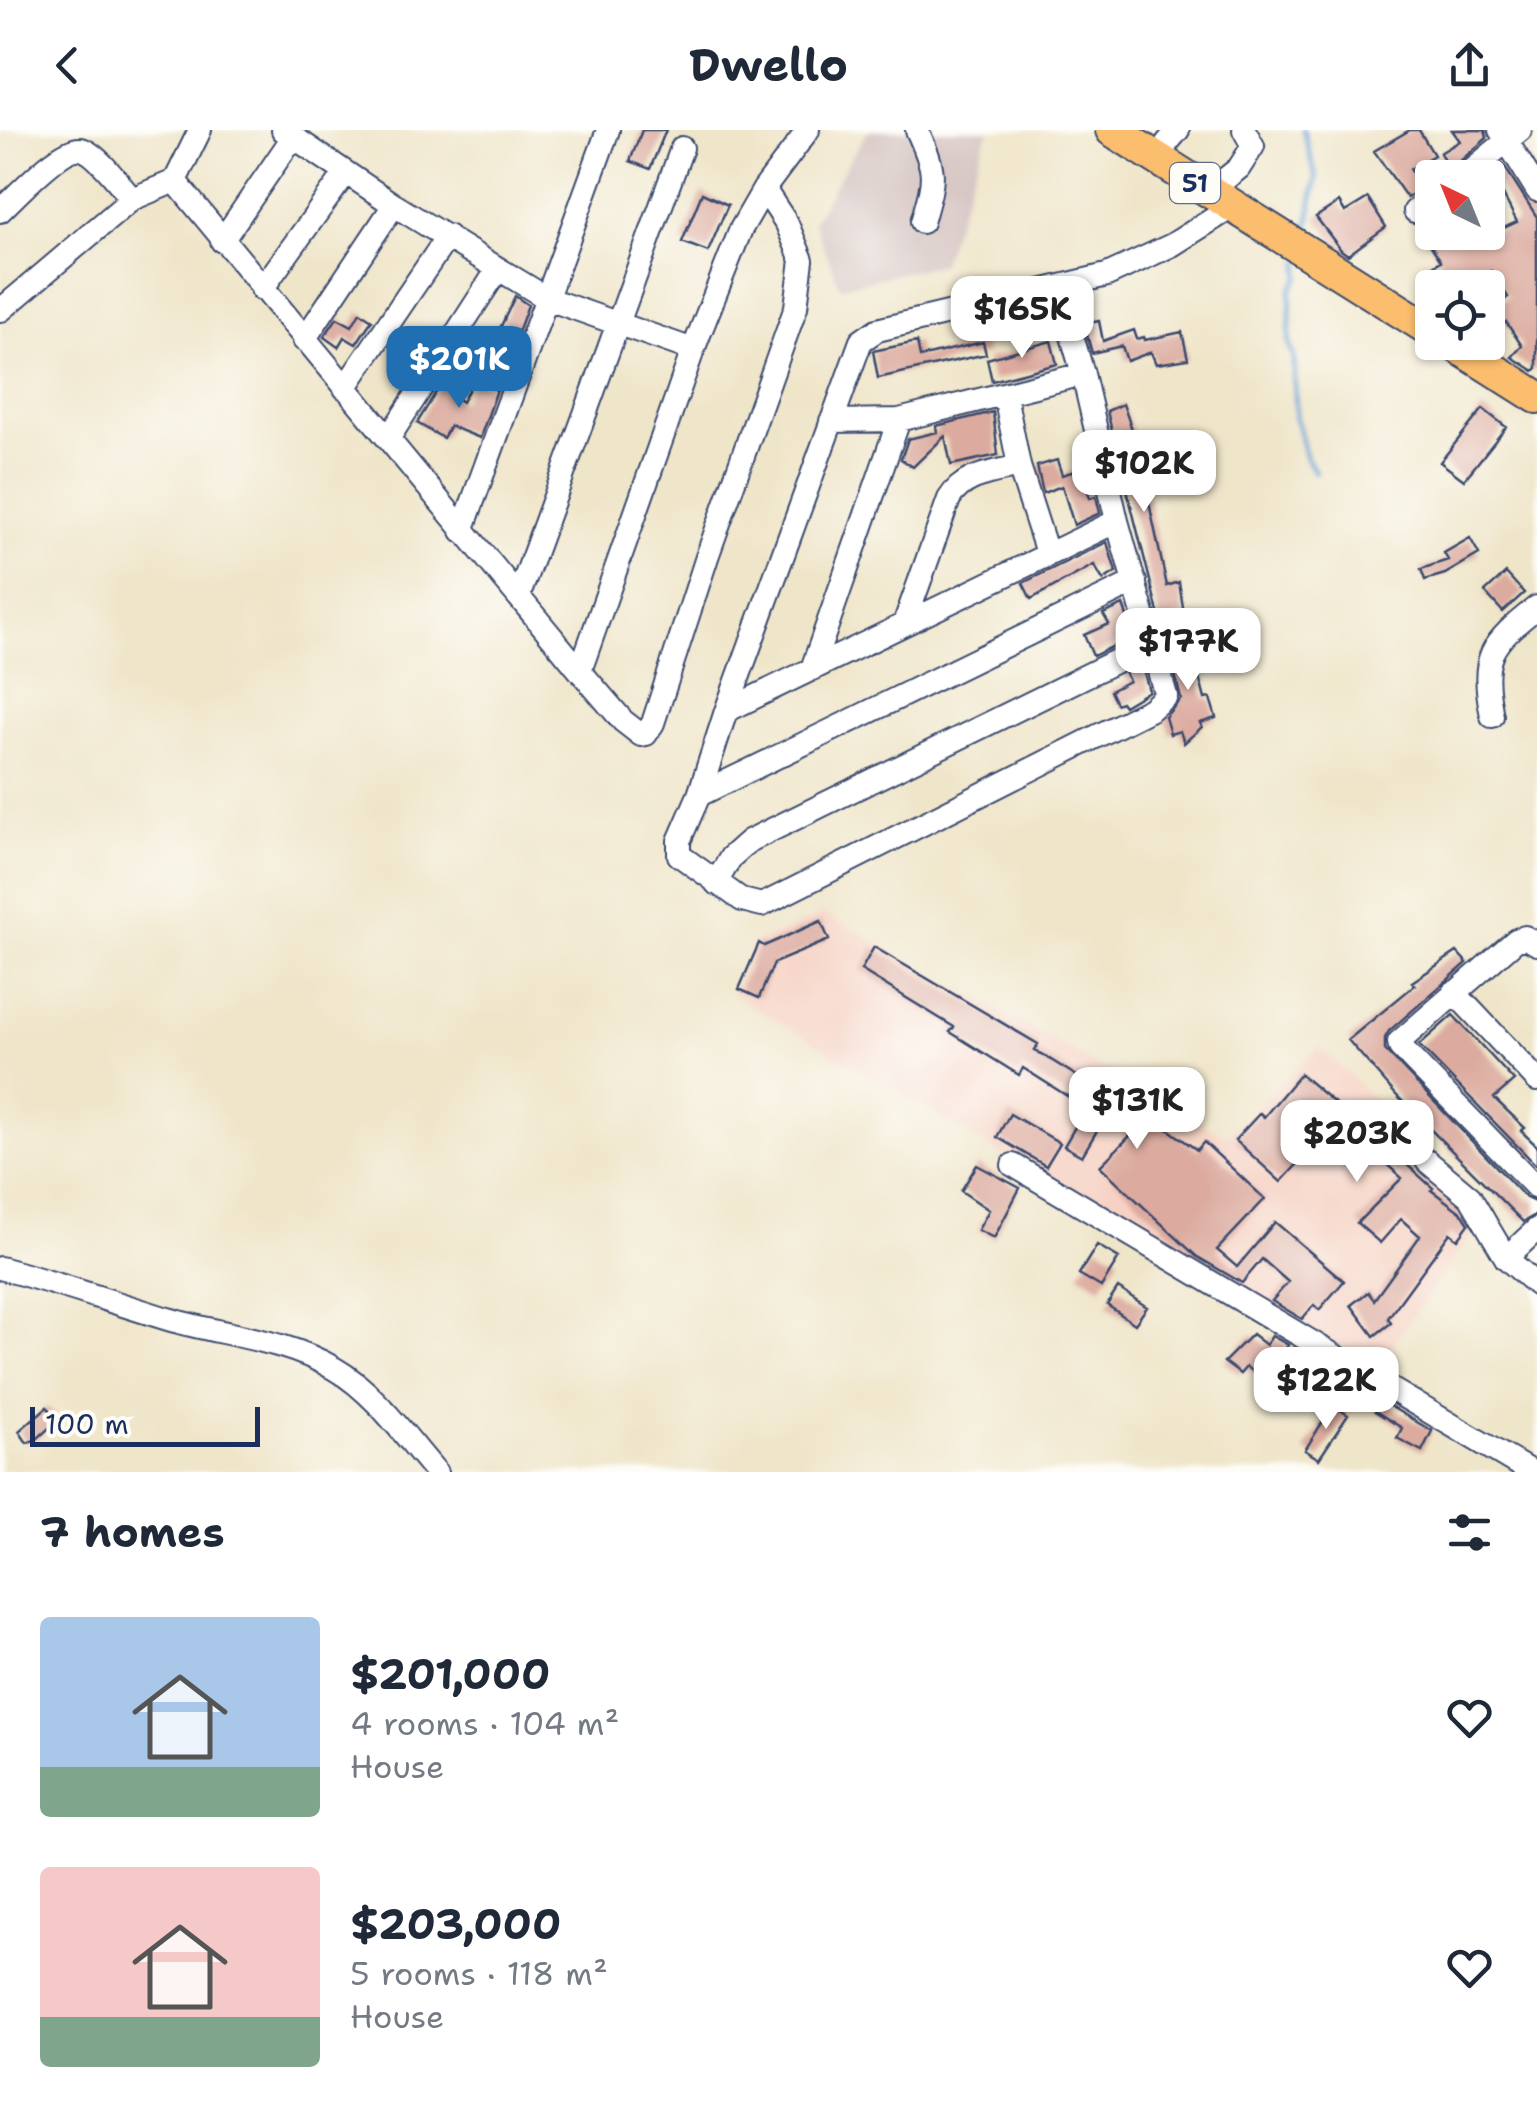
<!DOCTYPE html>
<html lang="en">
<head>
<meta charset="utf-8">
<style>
	body { margin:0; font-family:"Shantell Sans",sans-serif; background:#f6f6f7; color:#1f2937; height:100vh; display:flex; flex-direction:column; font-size:38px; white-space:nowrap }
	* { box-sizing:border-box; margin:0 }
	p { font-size:32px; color:#747a83 }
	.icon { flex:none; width:55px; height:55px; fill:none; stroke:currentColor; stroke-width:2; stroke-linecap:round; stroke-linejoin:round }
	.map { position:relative; height:1342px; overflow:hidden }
	.details { display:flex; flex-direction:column; background:#fff; flex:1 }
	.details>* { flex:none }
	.needle { width:65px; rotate:317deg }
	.buttons { position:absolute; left:1415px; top:30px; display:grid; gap:20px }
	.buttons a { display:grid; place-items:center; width:90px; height:90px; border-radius:10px; background:#fff; box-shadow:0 2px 8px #0004; font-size:50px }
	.scale { position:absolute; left:30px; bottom:25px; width:230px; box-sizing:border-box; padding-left:10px; border:5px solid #1b2f5e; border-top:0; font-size:28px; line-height:35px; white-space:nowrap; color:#1b2f5e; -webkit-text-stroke:8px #fdfcf7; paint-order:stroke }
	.price { position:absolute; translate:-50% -85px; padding:0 22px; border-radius:20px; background:#fff; color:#222; font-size:32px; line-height:65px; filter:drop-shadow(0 2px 5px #0008) }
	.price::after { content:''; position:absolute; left:50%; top:60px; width:30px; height:22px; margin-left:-15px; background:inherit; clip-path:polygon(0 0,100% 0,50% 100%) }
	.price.on { background:#1f6fb2; color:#fff }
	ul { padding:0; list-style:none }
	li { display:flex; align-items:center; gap:30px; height:250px; padding:0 40px }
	li span { display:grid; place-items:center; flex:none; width:280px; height:200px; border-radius:10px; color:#555 }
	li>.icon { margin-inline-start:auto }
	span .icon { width:120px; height:120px; fill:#fffc; stroke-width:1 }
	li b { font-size:42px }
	h2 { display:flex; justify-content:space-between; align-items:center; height:120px; padding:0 40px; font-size:42px }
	header { display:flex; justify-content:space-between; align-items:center; height:130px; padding:0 40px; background:#fff; font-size:45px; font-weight:700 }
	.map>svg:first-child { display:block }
	.built { fill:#f6d2c4 }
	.industrial { fill:#d1bfbe }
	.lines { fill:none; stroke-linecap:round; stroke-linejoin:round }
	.stream { stroke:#66a2d6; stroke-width:5 }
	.building { fill:#dcaa9f }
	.minor-casing { stroke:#3b4a6e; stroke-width:26 }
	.highway-casing { stroke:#3b4a6e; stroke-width:36 }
	.minor { stroke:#fff; stroke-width:22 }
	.highway { stroke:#fbbe6e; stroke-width:32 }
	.labels { text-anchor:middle; stroke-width:10; stroke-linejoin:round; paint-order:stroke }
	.shield { fill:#fdfcf7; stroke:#5f6c8c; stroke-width:2.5 }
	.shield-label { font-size:25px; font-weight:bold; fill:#1b2f5e }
</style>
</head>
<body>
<header><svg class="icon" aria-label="back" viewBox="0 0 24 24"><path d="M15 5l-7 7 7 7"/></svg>Dwello<svg class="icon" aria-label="share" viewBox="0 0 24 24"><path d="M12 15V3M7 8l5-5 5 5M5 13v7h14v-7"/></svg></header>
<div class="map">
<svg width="1537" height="1342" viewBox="0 0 1537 1342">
	<rect width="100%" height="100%" fill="#fdfcf7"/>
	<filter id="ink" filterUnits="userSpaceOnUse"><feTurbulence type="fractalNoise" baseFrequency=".01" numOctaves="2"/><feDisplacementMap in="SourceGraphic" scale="20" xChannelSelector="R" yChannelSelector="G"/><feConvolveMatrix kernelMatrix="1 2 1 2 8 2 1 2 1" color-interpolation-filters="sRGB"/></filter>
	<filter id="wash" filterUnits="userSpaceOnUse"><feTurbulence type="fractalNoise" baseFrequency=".0048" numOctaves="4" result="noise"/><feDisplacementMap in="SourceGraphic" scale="40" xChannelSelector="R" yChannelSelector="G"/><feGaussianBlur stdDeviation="2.25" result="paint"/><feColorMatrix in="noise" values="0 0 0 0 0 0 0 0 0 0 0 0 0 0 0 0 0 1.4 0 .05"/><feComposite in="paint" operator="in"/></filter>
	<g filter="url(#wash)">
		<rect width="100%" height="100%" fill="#efe5c9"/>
		<path class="built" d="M 825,784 L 1226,1007 L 1319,917 L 1490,1078 L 1372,1243 L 732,864 L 755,813 Z"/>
		<path class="industrial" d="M 868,0 L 989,0 L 941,134 L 840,157 L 813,91 Z"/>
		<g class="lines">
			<path class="stream" d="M 1303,0 L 1316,47 L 1308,98
				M 1300,132 L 1300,146 L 1291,160 L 1289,214 L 1294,228 L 1296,287 L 1305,325 L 1315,342"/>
		</g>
		<g id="blocks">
			<path class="building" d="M 642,0 L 666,0 L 650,39 L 630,31 Z
				M 1410,0 L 1419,0 L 1434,25 L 1410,39 L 1422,57 L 1407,68 L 1374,21 Z
				M 1452,0 L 1485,0 L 1487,8 L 1450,40 L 1440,23 L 1460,11 Z
				M 1503,34 L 1537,87 L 1537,238 L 1534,241 L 1512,227 L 1522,216 L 1506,192 L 1488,208 L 1488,183 L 1508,167 L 1491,141 L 1463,158 L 1430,158 L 1433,151 L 1428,139 L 1441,131 L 1422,102 L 1432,102 L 1425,92 L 1432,86 L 1432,102 L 1495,102 L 1517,92 L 1498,55 L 1491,58 L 1486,48 Z
				M 702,63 L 728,75 L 708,122 L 682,112 Z
				M 1368,68 L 1386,97 L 1348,125 L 1341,120 L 1316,87 L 1339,72 L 1345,82 Z
				M 515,166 L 528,175 L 513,216 L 495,209 Z
				M 360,182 L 372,190 L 356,214 L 344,207 L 338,217 L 324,207 L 337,188 L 352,196 Z
				M 1099,191 L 1103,211 L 1134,200 L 1137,209 L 1144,207 L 1145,210 L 1182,202 L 1188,229 L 1156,234 L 1151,222 L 1127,231 L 1122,216 L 1092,223 L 1084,194 Z
				M 1051,211 L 1057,234 L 992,251 L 987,229 Z
				M 917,212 L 920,227 L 983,212 L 986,224 L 878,248 L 873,221 Z
				M 474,249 L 497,260 L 480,308 L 450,296 L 443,308 L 417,293 L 440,256 L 462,272 Z
				M 1123,274 L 1135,308 L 1167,456 L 1179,452 L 1184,484 L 1160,490 L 1107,281 Z
				M 1483,279 L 1506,297 L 1464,350 L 1440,332 Z
				M 993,282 L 998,325 L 951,335 L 945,306 L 913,337 L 901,329 L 908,309 L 937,302 L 936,296 Z
				M 1057,330 L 1062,345 L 1081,339 L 1090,368 L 1096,366 L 1100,383 L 1074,395 L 1062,356 L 1043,363 L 1037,336 Z
				M 1470,408 L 1479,424 L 1445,444 L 1425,450 L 1421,439 L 1448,430 L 1444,423 Z
				M 1107,412 L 1116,442 L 1103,450 L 1094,435 L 1031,469 L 1023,453 Z
				M 1506,443 L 1524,463 L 1503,482 L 1485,462 Z
				M 1123,475 L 1134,506 L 1093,526 L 1084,505 L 1109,494 L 1103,484 Z
				M 1188,506 L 1205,569 L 1210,568 L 1216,588 L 1200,593 L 1202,597 L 1184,613 L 1180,601 L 1170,604 L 1165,587 L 1181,569 L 1168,516 L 1168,512 Z
				M 1142,535 L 1149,561 L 1124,576 L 1121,572 L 1116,574 L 1110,561 L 1129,551 L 1125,543 Z
				M 821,791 L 829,810 L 774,833 L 759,868 L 739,859 L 759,813 L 764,816 Z
				M 874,817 L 1038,914 L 1035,920 L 1133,981 L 1136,976 L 1197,1020 L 1204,1012 L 1265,1069 L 1217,1120 L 1237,1137 L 1275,1092 L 1344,1151 L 1319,1180 L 1314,1175 L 1302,1189 L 1272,1171 L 1288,1152 L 1262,1129 L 1242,1153 L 1196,1126 L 1100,1036 L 1132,1004 L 1105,987 L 1082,1026 L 1064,1016 L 1086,978 L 1023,938 L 1019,945 L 950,902 L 954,897 L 861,840 Z
				M 1457,822 L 1467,833 L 1389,901 L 1385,908 L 1385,920 L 1526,1068 L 1537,1073 L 1537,1084 L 1523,1092 L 1397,966 L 1348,910 L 1415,855 L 1412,852 Z
				M 1453,885 L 1514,951 L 1494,968 L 1525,998 L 1521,1001 L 1537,1016 L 1537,1036 L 1419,915 Z
				M 1300,944 L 1376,1008 L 1380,1004 L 1408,1030 L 1405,1033 L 1433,1058 L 1431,1060 L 1462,1083 L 1469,1094 L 1458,1109 L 1450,1103 L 1388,1188 L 1391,1193 L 1374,1206 L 1351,1175 L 1368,1162 L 1374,1170 L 1420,1106 L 1401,1089 L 1380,1113 L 1357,1093 L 1402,1048 L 1361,1011 L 1354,1019 L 1334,1003 L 1320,1019 L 1316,1014 L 1281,1052 L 1235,1010 L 1260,983 L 1264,987 Z
				M 1010,984 L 1060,1013 L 1046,1036 L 997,1007 Z
				M 977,1035 L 1020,1058 L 994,1108 L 978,1100 L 989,1080 L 961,1061 Z
				M 1097,1115 L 1119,1128 L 1101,1157 L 1079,1144 Z
				M 1118,1158 L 1147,1177 L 1135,1194 L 1107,1175 Z
				M 1252,1204 L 1266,1215 L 1272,1206 L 1288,1215 L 1264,1250 L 1246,1237 L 1240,1244 L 1224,1232 Z
				M 1316,1239 L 1351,1258 L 1340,1278 L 1306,1258 Z
				M 1381,1271 L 1432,1301 L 1422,1321 L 1397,1308 L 1402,1298 L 1375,1281 Z
				M 1333,1275 L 1348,1285 L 1319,1329 L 1305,1320 Z
				M 47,1277 L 59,1289 L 37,1309 L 27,1313 L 19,1301 Z"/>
		</g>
	</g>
	<g filter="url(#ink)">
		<use href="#blocks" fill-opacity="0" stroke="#3b4a6e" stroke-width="2.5"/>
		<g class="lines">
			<g class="minor-casing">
				<path id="minor" d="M 283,0 L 394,75 L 548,169 L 693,220
					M 917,0 C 937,44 935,46 922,92
					M 1500,0 L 1537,60
					M 1160,31 L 1167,13 L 1178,0
					M 1462,48 L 1520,0
					M 175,51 L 580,541 L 623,591 L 641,605 L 646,604 L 653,593 L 707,427 L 796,177 L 802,130 L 787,94 L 764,59
					M 1209,62 L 1239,38 L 1253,16 L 1244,0
					M 0,81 C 15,67 62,16 81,19 C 96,22 121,56 132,69
					M 1415,81 L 1432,68
					M 222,111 L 293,7
					M 1058,158 L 1083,244 L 1117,391 L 1166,566 L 1151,579 L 762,775 L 742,770 L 679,725 L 679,711 L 699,665 L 726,581 L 861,211 L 877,200 L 1107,145 L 1172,115 L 1232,77
					M 262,159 L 345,44
					M 1,180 L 132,69 L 175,51 L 200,0
					M 304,210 L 394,75
					M 345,258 L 448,106
					M 1005,265 L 1019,336 L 1047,423
					M 831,291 L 899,290 L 1083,244
					M 388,309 L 498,139
					M 462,401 L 608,0
					M 519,465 L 682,18
					M 905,492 L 949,369 C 964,344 993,343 1019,336
					M 812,539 L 899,290
					M 580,541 L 693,220 L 741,99 L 764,59 L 808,0
					M 726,581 L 1117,391
					M 1492,586 C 1480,525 1490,514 1537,477
					M 699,665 L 1135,452
					M 716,753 L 731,727 L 749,711 L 1153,513
					M 1537,814 L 1525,807 L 1516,810 L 1399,912 L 1400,917 L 1537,1058
					M 1454,862 L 1537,950
					M 1427,1031 L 1470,1067 L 1506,1128 L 1537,1155
					M 1013,1035 L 1531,1342
					M 1506,1128 L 1537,1099
					M 0,1138 C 57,1153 112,1172 168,1189 C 222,1205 285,1209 335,1239 C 375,1262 406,1308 436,1342"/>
			</g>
			<g class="highway-casing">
				<path id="highway" d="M 1112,0 L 1432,201
					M 1450,212 L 1537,267"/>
			</g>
			<use href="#minor" class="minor"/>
			<use href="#highway" class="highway"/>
		</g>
	</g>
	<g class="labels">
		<rect class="shield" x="1170" y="33" width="50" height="40" rx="8"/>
		<g class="shield-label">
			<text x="1195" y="62">51</text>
		</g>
	</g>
</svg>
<div class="buttons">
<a><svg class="needle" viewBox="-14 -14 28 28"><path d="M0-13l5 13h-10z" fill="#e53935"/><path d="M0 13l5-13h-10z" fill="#747a83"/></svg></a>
<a><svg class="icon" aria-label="locate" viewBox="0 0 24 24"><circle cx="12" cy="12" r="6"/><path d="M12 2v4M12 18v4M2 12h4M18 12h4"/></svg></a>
</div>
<div class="scale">100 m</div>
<b class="price" style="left:1022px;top:231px">$165K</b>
<b class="price on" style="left:459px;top:281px">$201K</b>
<b class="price" style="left:1144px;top:385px">$102K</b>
<b class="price" style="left:1188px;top:563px">$177K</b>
<b class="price" style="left:1137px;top:1022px">$131K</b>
<b class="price" style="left:1357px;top:1055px">$203K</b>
<b class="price" style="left:1326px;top:1302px">$122K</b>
</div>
<section class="details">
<h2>7 homes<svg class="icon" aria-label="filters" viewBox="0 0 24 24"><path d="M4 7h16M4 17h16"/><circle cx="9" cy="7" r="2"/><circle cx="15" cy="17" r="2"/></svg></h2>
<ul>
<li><span style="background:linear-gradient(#a9c7e8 75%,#7fa58c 0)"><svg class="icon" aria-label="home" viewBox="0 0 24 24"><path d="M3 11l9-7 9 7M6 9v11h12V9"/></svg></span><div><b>$201,000</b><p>4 rooms · 104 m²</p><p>House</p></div><svg class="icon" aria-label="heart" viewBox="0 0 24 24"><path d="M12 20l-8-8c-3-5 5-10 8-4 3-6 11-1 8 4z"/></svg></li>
<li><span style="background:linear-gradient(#f6c9c9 75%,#7fa58c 0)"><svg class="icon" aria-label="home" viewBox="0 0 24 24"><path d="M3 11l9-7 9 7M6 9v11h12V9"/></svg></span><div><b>$203,000</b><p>5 rooms · 118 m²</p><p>House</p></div><svg class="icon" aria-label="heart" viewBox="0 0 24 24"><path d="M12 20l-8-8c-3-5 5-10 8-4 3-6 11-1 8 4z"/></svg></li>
</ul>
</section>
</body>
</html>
